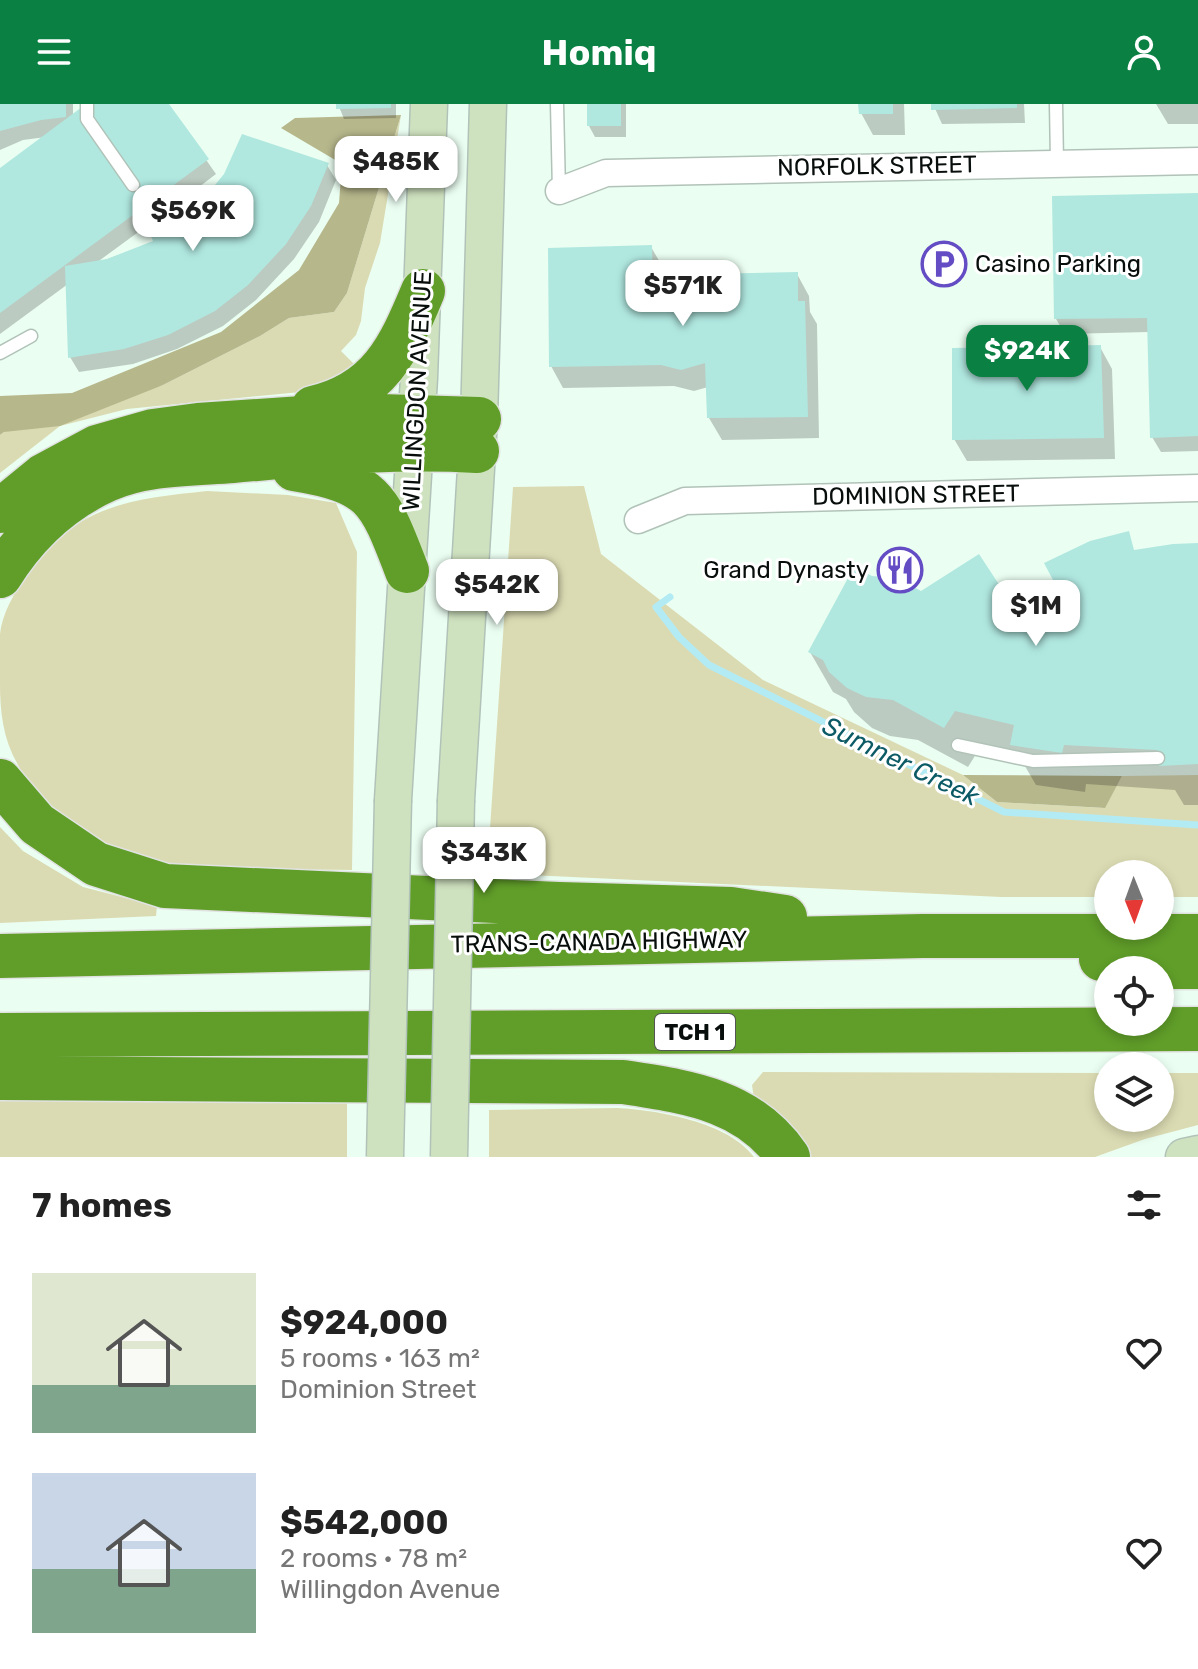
<!DOCTYPE html>
<html lang="en">
<head>
<meta charset="utf-8">
<style>
	body { margin:0; font-family:Rubik,sans-serif; background:#f2f2f2; color:#222; height:100vh; display:flex; flex-direction:column; font-size:30px; white-space:nowrap }
	* { box-sizing:border-box; margin:0 }
	p { font-size:26px; color:#767676 }
	.icon { flex:none; width:44px; height:44px; fill:none; stroke:currentColor; stroke-width:2; stroke-linecap:round; stroke-linejoin:round }
	.map { position:relative; height:1053px; overflow:hidden }
	.panel { display:flex; flex-direction:column; background:#fff; flex:1 }
	.panel>* { flex:none }
	.needle { width:52px; rotate:179deg }
	.tools { position:absolute; left:1094px; top:756px; display:grid; gap:16px }
	.tools a { display:grid; place-items:center; width:80px; height:80px; border-radius:50%; background:#fff; box-shadow:0 4px 12px #0003; font-size:40px }
	.price { position:absolute; translate:-50% -68px; padding:0 18px; border-radius:16px; background:#fff; color:#222; font-size:26px; line-height:52px; filter:drop-shadow(0 2px 4px #0008) }
	.price::after { content:''; position:absolute; left:50%; top:48px; width:24px; height:18px; margin-left:-12px; background:inherit; clip-path:polygon(0 0,100% 0,50% 100%) }
	.price.selected { background:#0b8043; color:#fff }
	ul { padding:0; list-style:none }
	li { display:flex; align-items:center; gap:24px; height:200px; padding:0 32px }
	li span { display:grid; place-items:center; flex:none; width:224px; height:160px; border-radius:0px; color:#555 }
	li>.icon { margin-inline-start:auto }
	span .icon { width:96px; height:96px; fill:#fffc; stroke-width:1 }
	li b { font-size:34px }
	h2 { display:flex; justify-content:space-between; align-items:center; height:96px; padding:0 32px; font-size:34px }
	header { display:flex; justify-content:space-between; align-items:center; height:104px; padding:0 32px; background:#0b8043; color:#fff; font-size:36px; font-weight:700 }
	.map>svg:first-child { display:block }
	.green { fill:#dbdbb3 }
	.forest { fill:#b7b78c }
	.shadow { fill:#0003; fill-rule:evenodd }
	.lines { fill:none; stroke-linecap:round; stroke-linejoin:round }
	.stream { stroke:#b3ebf5; stroke-width:7 }
	.building { fill:#b0e8e0 }
	.service-casing { stroke:#b1c3b8; stroke-width:15 }
	.minor-casing { stroke:#b1c3b8; stroke-width:29 }
	.secondary-casing { stroke:#b1c3b8; stroke-width:39 }
	.motorway-casing { stroke:#e1e2e2; stroke-width:47 }
	.service { stroke:#fff; stroke-width:12 }
	.minor { stroke:#fff; stroke-width:26 }
	.secondary { stroke:#cfe2bf; stroke-width:36 }
	.motorway { stroke:#609e29; stroke-width:44 }
	.secondary-bridge-casing { stroke:#b1c3b8; stroke-width:39; stroke-linecap:butt }
	.secondary-bridge { stroke:#cfe2bf; stroke-width:36 }
	.labels { text-anchor:middle; stroke-width:6; stroke-linejoin:round; paint-order:stroke }
	.shield { fill:#fff; stroke:#525654; stroke-width:2 }
	.shield-label { font-size:22px; font-weight:bold; fill:#080e0b }
	.street-label { font-size:24px; fill:#080e0b; stroke:#fff }
	.poi-label { font-size:24px; fill:#080e0b; stroke:#fff; text-anchor:start }
	.water-label { font-size:26px; font-style:italic; fill:#0b5a65; stroke:#fff }
</style>
</head>
<body>
<header><svg class="icon" aria-label="menu" viewBox="0 0 24 24"><path d="M4 6h16M4 12h16M4 18h16"/></svg>Homiq<svg class="icon" aria-label="person" viewBox="0 0 24 24"><circle cx="12" cy="8" r="4"/><path d="M4 21q1-7 8-7t8 7"/></svg></header>
<div class="map">
<svg width="1198" height="1053" viewBox="0 0 1198 1053">
	<rect width="100%" height="100%" fill="#ebfef2"/>
	<path class="green" d="M 401,11 L 380,139 L 365,184 L 361,217 L 356,231 L 341,247 L 358,264 L 321,286 L 127,305 L 60,322 L 0,369 L 0,331 L 4,328 L 163,281 L 260,232 L 289,214 L 334,208 L 347,189 Z
		M 584,382 L 601,450 L 763,576 L 963,671 L 997,698 L 1104,704 L 1122,672 L 1198,671 L 1198,793 L 1160,793 L 1160,770 L 1108,770 L 1108,793 L 1001,793 L 487,769 L 513,383 Z
		M 207,387 L 288,391 L 336,399 L 357,448 L 352,766 C 272,764 182,773 106,742 C 81,732 62,714 45,694 C 36,683 24,672 18,661 C 3,635 0,608 0,579 C 0,563 0,546 0,530 C 4,492 47,439 79,419 C 118,395 163,392 207,387 Z
		M 0,723 L 23,747 L 83,783 L 157,802 L 156,812 L 0,819 Z
		M 763,968 L 1108,969 L 1108,1014 L 1160,1014 L 1160,969 L 1198,969 L 1198,1021 L 1145,1035 L 1095,1053 L 809,1053 L 755,1001 L 752,981 Z
		M 0,992 L 347,999 L 347,1053 L 0,1053 Z
		M 617,1004 C 657,1006 729,1018 754,1053 L 489,1053 L 489,1006 Z"/>
	<path class="forest" d="M 401,11 L 347,189 L 334,208 L 289,214 L 260,232 L 163,281 L 60,322 L 4,328 L 0,331 L 0,292 L 72,289 L 221,228 L 299,166 L 339,99 L 342,60 L 281,24 L 295,14 Z
		M 963,671 L 1122,672 L 1105,704 L 997,698 Z"/>
	<path class="shadow" d="M 0,0 L 73,0 L 73,12 L 167,0 L 216,70 L 178,99 L 192,112 L 327,61 L 336,76 L 319,118 L 294,155 L 256,196 L 223,222 L 177,245 L 133,260 L 79,268 L 70,253 L 68,180 L 0,230 L 0,67 L 46,33 L 23,36 L 0,46 ZM 148,121 L 156,138 L 96,159 Z
		M 338,0 L 396,0 L 396,14 L 344,15 Z
		M 589,0 L 626,0 L 626,33 L 595,33 L 589,22 Z
		M 860,0 L 904,0 L 905,31 L 873,31 L 861,9 Z
		M 933,0 L 1024,0 L 1025,19 L 942,20 Z
		M 1156,0 L 1198,0 L 1198,20 L 1168,20 Z
		M 1198,91 L 1198,347 L 1161,348 L 1152,333 L 1149,228 L 1065,230 L 1056,215 Z
		M 651,143 L 664,165 L 664,200 L 708,199 L 797,170 L 809,192 L 810,208 L 817,220 L 819,334 L 722,336 L 709,314 L 708,283 L 694,287 L 674,282 L 563,284 L 551,262 Z
		M 1100,243 L 1112,265 L 1115,355 L 967,357 L 954,335 Z
		M 1198,442 L 1198,701 L 1184,701 L 1175,686 L 1086,680 L 1085,688 L 1036,681 L 1022,657 L 978,647 L 968,663 L 918,636 L 890,632 L 872,624 L 854,608 L 846,595 L 833,588 L 810,548 L 872,474 L 921,490 L 996,481 L 1051,481 L 1134,448 Z"/>
	<g class="lines">
		<path class="stream" d="M 670,493 L 656,503 L 679,533 L 709,561 L 1004,708 L 1198,721"/>
	</g>
	<path class="building" d="M 0,0 L 66,0 L 66,13 L 41,16 L 0,27 Z
		M 86,0 L 169,0 L 209,55 L 0,209 L 0,64 Z
		M 336,0 L 391,0 L 391,4 L 336,5 Z
		M 587,0 L 621,0 L 621,22 L 587,22 Z
		M 858,0 L 893,0 L 893,10 L 859,10 Z
		M 931,0 L 1017,0 L 1017,4 L 931,6 Z
		M 242,30 L 329,59 L 311,102 L 286,140 L 248,181 L 215,207 L 168,231 L 124,245 L 68,254 L 65,162 L 107,155 L 153,137 L 147,123 L 180,98 L 192,109 L 224,70 Z
		M 1198,89 L 1198,332 L 1150,334 L 1147,214 L 1054,215 L 1052,92 Z
		M 652,141 L 653,198 L 706,197 L 705,170 L 798,168 L 798,197 L 805,197 L 808,313 L 707,314 L 705,259 L 681,266 L 661,261 L 549,263 L 548,144 Z
		M 1101,241 L 1104,334 L 952,336 L 952,244 Z
		M 1129,427 L 1134,446 L 1173,440 L 1198,439 L 1198,660 L 1159,662 L 1157,646 L 1064,641 L 1062,649 L 1010,641 L 1014,621 L 955,607 L 944,624 L 893,596 L 866,593 L 847,584 L 829,568 L 823,556 L 808,548 L 854,463 L 872,472 L 897,474 L 921,487 L 979,450 L 998,479 L 1051,479 L 1053,476 L 1044,459 L 1090,437 Z"/>
	<g class="lines">
		<g class="service-casing">
			<path id="service" d="M 87,0 L 87,15 L 133,81
				M 557,0 L 559,87
				M 1056,0 L 1057,58
				M 0,249 L 31,232
				M 958,641 L 1033,657 L 1158,654"/>
		</g>
		<g class="minor-casing">
			<path id="minor" d="M 559,87 L 606,69 L 1198,57
				M 638,416 L 685,397 L 1198,384"/>
		</g>
		<g class="secondary-casing">
			<path id="secondary" d="M 393,696 L 419,274 L 429,0
				M 456,696 L 479,315 L 488,0
				M 1184,1053 L 1198,1050"/>
		</g>
		<g class="motorway-casing">
			<path id="motorway" d="M 313,304 C 379,289 399,245 423,187
				M 294,365 C 374,378 379,394 407,467
				M 0,407 L 43,372 L 97,343 L 153,327 L 198,321 L 346,311 L 479,315
				M 0,472 C 26,430 60,397 107,376 C 145,359 193,360 233,357 C 316,350 394,342 477,347
				M 0,677 L 37,720 L 96,760 L 165,782 L 559,800 L 731,805 L 785,813
				M 0,852 L 922,832 L 1198,832
				M 1101,855 L 1160,863 L 1198,863
				M 0,931 L 1198,925
				M 0,974 L 623,978 C 687,988 748,995 788,1053"/>
		</g>
		<use href="#service" class="service"/>
		<use href="#minor" class="minor"/>
		<use href="#secondary" class="secondary"/>
		<use href="#motorway" class="motorway"/>
		<g class="secondary-bridge-casing">
			<path id="secondary-bridge" d="M 385,1053 L 393,696
				M 449,1053 L 456,696"/>
		</g>
		<use href="#secondary-bridge" class="secondary-bridge"/>
	</g>
	<defs>
		<g id="parking-ring" transform="scale(2.3)"><circle r="9.5" fill="#fff" stroke="#644cc4" stroke-width="1.5"/><path d="M-3.5-5.5H1a3.5 3.5 0 0 1 0 7H-1V5.5H-3.5ZM-1-3.4V-.6H.8a1.4 1.4 0 0 0 0-2.8Z" fill="#644cc4"/></g>
		<g id="restaurant-ring" transform="scale(2.3)"><circle r="9.5" fill="#fff" stroke="#644cc4" stroke-width="1.5"/><path d="M-5-6h1v4h1v-4h1v4h1v-4h1v5L-1.5 .5V6h-2V.5L-5-1ZM5-6V6H3V1.5H1.5Q1.5-4 5-6Z" fill="#644cc4"/></g>
	</defs>
	<g fill-rule="evenodd">
		<use href="#parking-ring" x="944" y="160"/>
		<use href="#restaurant-ring" x="900" y="466"/>
	</g>
	<g class="labels">
		<rect class="shield" x="655" y="910" width="80" height="36" rx="6"/>
		<g class="shield-label">
			<text x="695" y="936">TCH 1</text>
		</g>
		<g class="street-label">
			<text transform="translate(877 62) rotate(-1)" y="8">NORFOLK STREET</text>
			<text transform="translate(417 287) rotate(-87)" y="8">WILLINGDON AVENUE</text>
			<text transform="translate(916 391) rotate(-1)" y="8">DOMINION STREET</text>
			<text transform="translate(599 838) rotate(-1)" y="8">TRANS-CANADA HIGHWAY</text>
		</g>
		<g class="poi-label">
			<text x="975" y="168">Casino Parking</text>
			<text x="869" y="474" text-anchor="end">Grand Dynasty</text>
		</g>
		<g class="water-label">
			<text transform="translate(901 657) rotate(26)" y="9">Sumner Creek</text>
		</g>
	</g>
</svg>
<div class="tools">
<a><svg class="needle" viewBox="-14 -14 28 28"><path d="M0-13l5 13h-10z" fill="#e53935"/><path d="M0 13l5-13h-10z" fill="#767676"/></svg></a>
<a><svg class="icon" aria-label="locate" viewBox="0 0 24 24"><circle cx="12" cy="12" r="6"/><path d="M12 2v4M12 18v4M2 12h4M18 12h4"/></svg></a>
<a><svg class="icon" aria-label="layers" viewBox="0 0 24 24"><path d="M12 4l9 5-9 5-9-5zM3 14l9 5 9-5"/></svg></a>
</div>
<b class="price" style="left:396px;top:100px">$485K</b>
<b class="price" style="left:193px;top:149px">$569K</b>
<b class="price" style="left:683px;top:224px">$571K</b>
<b class="price selected" style="left:1027px;top:289px">$924K</b>
<b class="price" style="left:497px;top:523px">$542K</b>
<b class="price" style="left:1036px;top:544px">$1M</b>
<b class="price" style="left:484px;top:791px">$343K</b>
</div>
<section class="panel">
<h2>7 homes<svg class="icon" aria-label="filters" viewBox="0 0 24 24"><path d="M4 7h16M4 17h16"/><circle cx="9" cy="7" r="2"/><circle cx="15" cy="17" r="2"/></svg></h2>
<ul>
<li><span style="background:linear-gradient(#dfe7d0 70%,#7fa58c 0)"><svg class="icon" aria-label="home" viewBox="0 0 24 24"><path d="M3 11l9-7 9 7M6 9v11h12V9"/></svg></span><div><b>$924,000</b><p>5 rooms · 163 m²</p><p>Dominion Street</p></div><svg class="icon" aria-label="heart" viewBox="0 0 24 24"><path d="M12 20l-8-8c-3-5 5-10 8-4 3-6 11-1 8 4z"/></svg></li>
<li><span style="background:linear-gradient(#c9d6e8 60%,#7fa58c 0)"><svg class="icon" aria-label="home" viewBox="0 0 24 24"><path d="M3 11l9-7 9 7M6 9v11h12V9"/></svg></span><div><b>$542,000</b><p>2 rooms · 78 m²</p><p>Willingdon Avenue</p></div><svg class="icon" aria-label="heart" viewBox="0 0 24 24"><path d="M12 20l-8-8c-3-5 5-10 8-4 3-6 11-1 8 4z"/></svg></li>
</ul>
</section>
</body>
</html>
